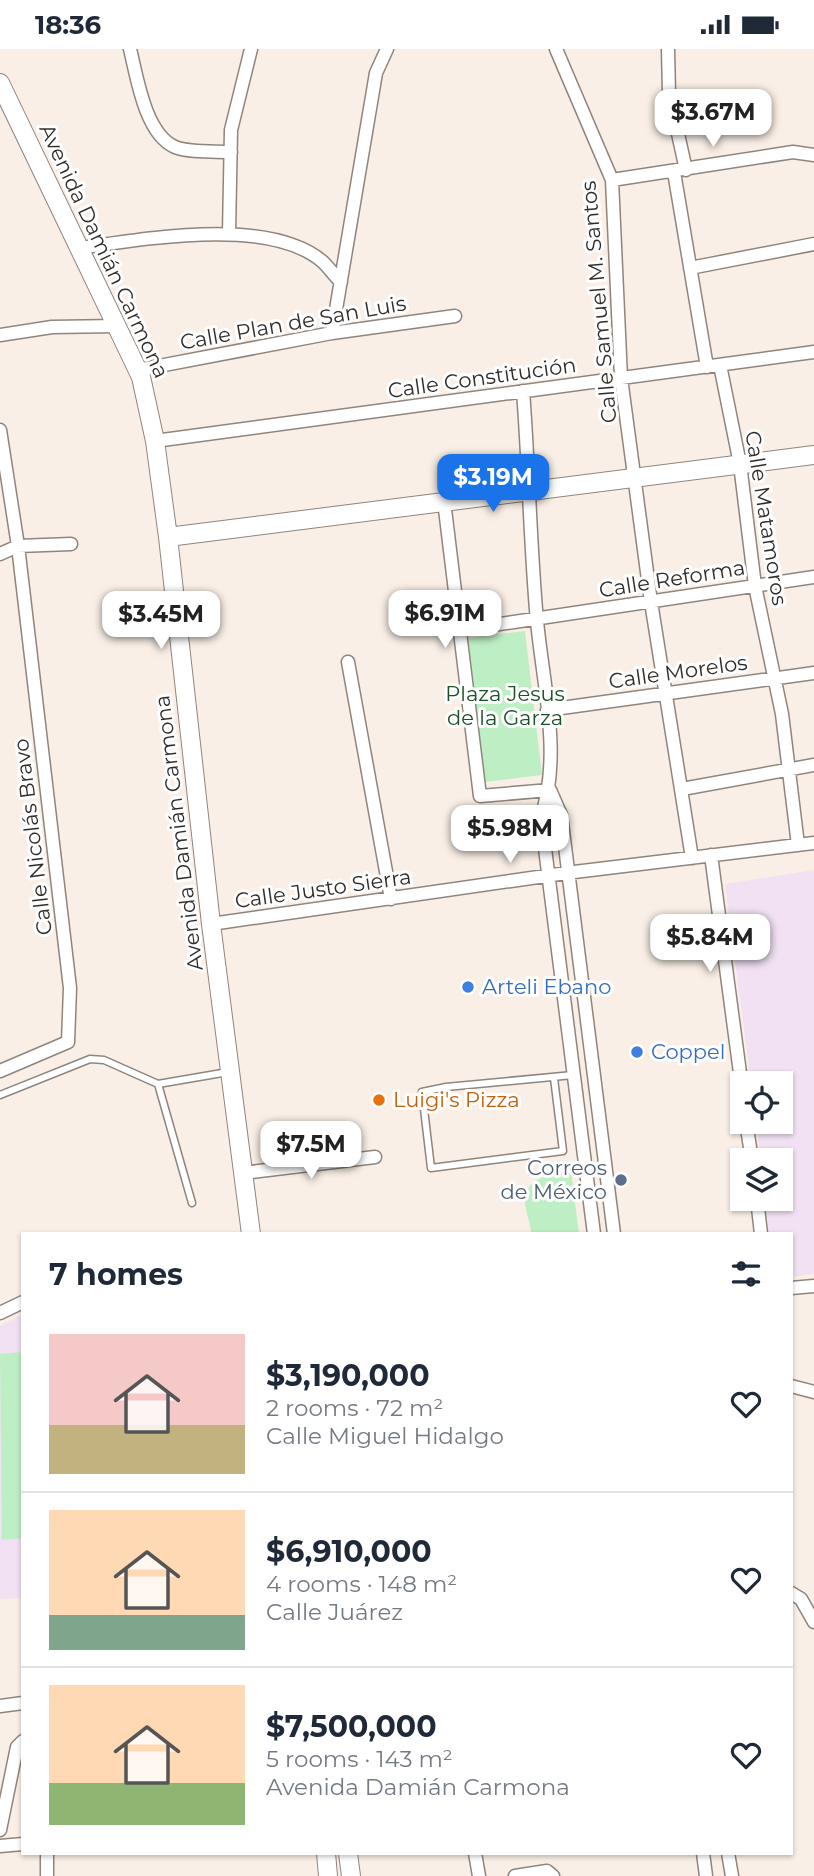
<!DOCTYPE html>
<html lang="en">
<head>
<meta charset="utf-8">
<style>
	body { margin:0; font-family:Montserrat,sans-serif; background:#f6f6f7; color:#1f2937; height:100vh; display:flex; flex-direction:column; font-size:26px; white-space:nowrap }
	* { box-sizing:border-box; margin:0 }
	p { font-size:23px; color:#747a83 }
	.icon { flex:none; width:38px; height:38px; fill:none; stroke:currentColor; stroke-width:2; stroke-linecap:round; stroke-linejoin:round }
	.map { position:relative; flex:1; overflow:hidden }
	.sheet { position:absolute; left:21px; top:1183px; width:772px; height:623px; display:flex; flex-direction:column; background:#fff; border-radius:0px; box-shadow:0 2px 5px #0004 }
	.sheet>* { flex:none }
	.controls { position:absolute; left:730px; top:1022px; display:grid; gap:14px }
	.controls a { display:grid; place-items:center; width:63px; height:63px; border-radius:0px; background:#fff; box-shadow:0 2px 5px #0004; font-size:35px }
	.price { position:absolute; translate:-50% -60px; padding:0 16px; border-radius:14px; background:#fff; color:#222; font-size:23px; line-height:46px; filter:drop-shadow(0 2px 4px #0008) }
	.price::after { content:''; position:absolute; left:50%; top:42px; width:21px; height:16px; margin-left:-10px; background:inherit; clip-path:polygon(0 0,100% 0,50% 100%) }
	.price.current { background:#1a73e8; color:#fff }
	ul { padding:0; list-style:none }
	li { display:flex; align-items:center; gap:21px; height:175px; padding:0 28px }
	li+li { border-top:2px solid #e0e1e3 }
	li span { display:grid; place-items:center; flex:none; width:196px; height:140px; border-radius:0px; color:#555 }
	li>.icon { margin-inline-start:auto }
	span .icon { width:84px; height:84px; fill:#fffc; stroke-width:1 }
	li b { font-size:30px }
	h2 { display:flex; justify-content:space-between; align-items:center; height:84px; padding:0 28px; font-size:30px }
	.status { display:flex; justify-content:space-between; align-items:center; height:49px; padding:0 35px; background:#fff; direction:ltr }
	.status svg { height:19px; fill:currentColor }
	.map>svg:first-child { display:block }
	.education { fill:#f1e1f3 }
	.green { fill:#beefc4 }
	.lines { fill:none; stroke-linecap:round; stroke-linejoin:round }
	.lane-casing { stroke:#8f857d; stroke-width:9 }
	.street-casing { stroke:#8f857d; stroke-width:15 }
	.secondary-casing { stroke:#8f857d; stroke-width:20 }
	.lane { stroke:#fff; stroke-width:6 }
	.street { stroke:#fff; stroke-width:12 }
	.secondary { stroke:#fff; stroke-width:18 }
	.shop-dot { fill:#3f7fe0; stroke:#fefefe; stroke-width:2.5 }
	.food-dot { fill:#e8710a; stroke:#fefefe; stroke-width:2.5 }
	.service-dot { fill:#5c6f8a; stroke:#fefefe; stroke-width:2.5 }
	.labels { text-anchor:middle; stroke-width:6; stroke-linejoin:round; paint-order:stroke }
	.street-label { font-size:21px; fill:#302c29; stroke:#fefefe }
	.park-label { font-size:21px; fill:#1b5028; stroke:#fefefe }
	.shop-label { font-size:21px; fill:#366cbe; stroke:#fefefe; text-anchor:start }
	.food-label { font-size:21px; fill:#c56008; stroke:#fefefe; text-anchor:start }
	.service-label { font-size:21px; fill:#4e5e75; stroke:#fefefe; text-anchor:end }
</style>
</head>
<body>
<div class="status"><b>18:36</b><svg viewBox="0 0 49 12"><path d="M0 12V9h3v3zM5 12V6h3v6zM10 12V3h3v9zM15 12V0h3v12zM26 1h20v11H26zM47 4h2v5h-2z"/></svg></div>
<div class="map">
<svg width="814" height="1827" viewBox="0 0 814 1827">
	<rect width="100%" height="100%" fill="#f9efe6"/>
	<path class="education" d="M 814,821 L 814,1225 L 791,1228 L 791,1185 L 768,1185 L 766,1150 L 780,1150 L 780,1111 L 761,1111 L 756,1073 L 780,1073 L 780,1034 L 751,1034 L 725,835 Z
		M 23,1265 L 23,1549 L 0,1550 L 0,1277 Z"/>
	<path class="green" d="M 525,582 L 542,726 L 485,733 L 468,589 Z
		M 571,1121 L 579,1185 L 531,1185 C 531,1174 525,1163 525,1152 C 524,1128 554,1125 571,1121 Z
		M 23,1303 L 23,1489 L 2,1491 L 0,1305 Z"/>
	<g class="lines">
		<g class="lane-casing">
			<path id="lane" d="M 554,1029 L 563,1102 L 431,1119 L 422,1043 L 446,1038 L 573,1026
				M 158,1035 L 192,1154
				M 0,1046 L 90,1010 L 104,1011 L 158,1035 L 228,1023"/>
		</g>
		<g class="street-casing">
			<path id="street" d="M 130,0 C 137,28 145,85 175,98 C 190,104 215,102 231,103
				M 556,0 L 612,131 L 621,329 L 651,553 L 692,809
				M 668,0 L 669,44 L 686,121
				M 674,123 L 707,318
				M 612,131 L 793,103 L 814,106
				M 229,184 L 231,81 L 251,0
				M 80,199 C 144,190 270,167 323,213 C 329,219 335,227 341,233
				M 690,219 L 814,195
				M 332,284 L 376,24 L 387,0
				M 0,286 L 52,278 L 117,277
				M 720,316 L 740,415 L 755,537 L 782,665 L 798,796
				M 138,321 L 332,284 L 455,267
				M 523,342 C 529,419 530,496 537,572 C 543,636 562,707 541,768 L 594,1185
				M 0,381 L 18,497 L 70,939 L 68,993 L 0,1022
				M 155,392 L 814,303
				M 444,452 L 480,747 L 550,741
				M 0,505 L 18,497 L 71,495
				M 460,581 L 814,528
				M 348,613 L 391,850
				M 547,661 L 814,624
				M 682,740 L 814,716
				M 550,741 L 561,766 L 614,1185
				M 711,806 L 742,1039
				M 211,875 L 566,824 L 814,794
				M 746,1073 L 752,1111
				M 243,1124 L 375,1108
				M 757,1150 L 761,1185
				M 791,1239 L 814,1237
				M 0,1264 L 23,1253
				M 791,1337 L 814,1343
				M 791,1544 L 801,1550 L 814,1573
				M 0,1657 L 23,1654
				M 0,1781 L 17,1698 L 23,1692
				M 0,1797 L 23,1795
				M 47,1804 L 47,1827
				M 475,1804 L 479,1827
				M 703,1804 L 706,1827
				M 728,1804 L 732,1827
				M 515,1827 L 547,1822 L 553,1827"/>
		</g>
		<g class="secondary-casing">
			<path id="secondary" d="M 0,34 L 141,328 L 155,392 L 168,488 L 211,875 L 251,1185
				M 168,488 L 814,406
				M 326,1804 L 328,1827
				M 348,1804 L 351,1827"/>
		</g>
		<use href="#lane" class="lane"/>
		<use href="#street" class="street"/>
		<use href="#secondary" class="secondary"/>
	</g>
	<g class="shop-dot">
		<circle cx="468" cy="938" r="7"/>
		<circle cx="637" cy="1003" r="7"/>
	</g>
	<circle class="food-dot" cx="379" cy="1051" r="7"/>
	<circle class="service-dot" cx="621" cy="1131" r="7"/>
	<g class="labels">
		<g class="street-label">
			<text transform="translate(104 202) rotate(65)" y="7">Avenida Damián Carmona</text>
			<text transform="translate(599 253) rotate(-95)" y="7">Calle Samuel M. Santos</text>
			<text transform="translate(293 274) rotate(-10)" y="7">Calle Plan de San Luis</text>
			<text transform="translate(482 329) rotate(-8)" y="7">Calle Constitución</text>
			<text transform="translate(766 469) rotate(81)" y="7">Calle Matamoros</text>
			<text transform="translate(672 530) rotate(-9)" y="7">Calle Reforma</text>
			<text transform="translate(678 623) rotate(-8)" y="7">Calle Morelos</text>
			<text transform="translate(179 784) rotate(-97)" y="7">Avenida Damián Carmona</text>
			<text transform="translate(33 788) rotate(-97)" y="7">Calle Nicolás Bravo</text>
			<text transform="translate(323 840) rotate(-8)" y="7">Calle Justo Sierra</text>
		</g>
		<g class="park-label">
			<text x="505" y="652">Plaza Jesus<tspan x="505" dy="24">de la Garza</tspan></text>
		</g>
		<g class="shop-label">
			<text x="482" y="945">Arteli Ebano</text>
			<text x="651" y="1010">Coppel</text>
		</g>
		<g class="food-label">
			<text x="393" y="1058">Luigi's Pizza</text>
		</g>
		<g class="service-label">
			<text x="607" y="1126">Correos<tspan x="607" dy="24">de México</tspan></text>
		</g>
	</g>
</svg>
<div class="controls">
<a><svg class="icon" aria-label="locate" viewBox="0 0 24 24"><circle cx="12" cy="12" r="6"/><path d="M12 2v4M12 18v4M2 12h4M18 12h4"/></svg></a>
<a><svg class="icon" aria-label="layers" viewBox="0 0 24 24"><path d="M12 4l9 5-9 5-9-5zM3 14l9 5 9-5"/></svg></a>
</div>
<b class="price" style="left:713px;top:100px">$3.67M</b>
<b class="price current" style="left:493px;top:465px">$3.19M</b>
<b class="price" style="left:445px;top:601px">$6.91M</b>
<b class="price" style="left:161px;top:602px">$3.45M</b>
<b class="price" style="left:510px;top:816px">$5.98M</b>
<b class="price" style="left:710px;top:925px">$5.84M</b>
<b class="price" style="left:311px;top:1132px">$7.5M</b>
<section class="sheet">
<h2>7 homes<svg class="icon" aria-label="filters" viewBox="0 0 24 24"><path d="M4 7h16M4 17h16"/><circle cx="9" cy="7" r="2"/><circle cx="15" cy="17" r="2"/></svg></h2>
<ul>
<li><span style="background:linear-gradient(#f6c9c9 65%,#c2b280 0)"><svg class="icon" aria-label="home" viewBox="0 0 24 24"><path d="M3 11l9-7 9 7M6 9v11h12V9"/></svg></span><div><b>$3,190,000</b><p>2 rooms · 72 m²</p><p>Calle Miguel Hidalgo</p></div><svg class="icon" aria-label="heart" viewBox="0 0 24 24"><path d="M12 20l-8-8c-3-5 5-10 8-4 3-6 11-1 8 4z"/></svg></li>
<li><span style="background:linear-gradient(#ffd9b3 75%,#7fa58c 0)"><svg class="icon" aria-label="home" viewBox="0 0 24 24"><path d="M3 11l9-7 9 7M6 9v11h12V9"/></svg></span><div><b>$6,910,000</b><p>4 rooms · 148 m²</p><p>Calle Juárez</p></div><svg class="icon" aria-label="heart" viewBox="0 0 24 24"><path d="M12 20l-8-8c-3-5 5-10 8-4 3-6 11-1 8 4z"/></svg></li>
<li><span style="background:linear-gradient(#ffd9b3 70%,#8fb573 0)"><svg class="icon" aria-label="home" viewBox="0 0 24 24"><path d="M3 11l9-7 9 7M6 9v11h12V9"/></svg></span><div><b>$7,500,000</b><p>5 rooms · 143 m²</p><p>Avenida Damián Carmona</p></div><svg class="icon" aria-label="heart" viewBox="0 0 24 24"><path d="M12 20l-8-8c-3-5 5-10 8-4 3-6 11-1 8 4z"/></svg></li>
</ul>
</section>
</div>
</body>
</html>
